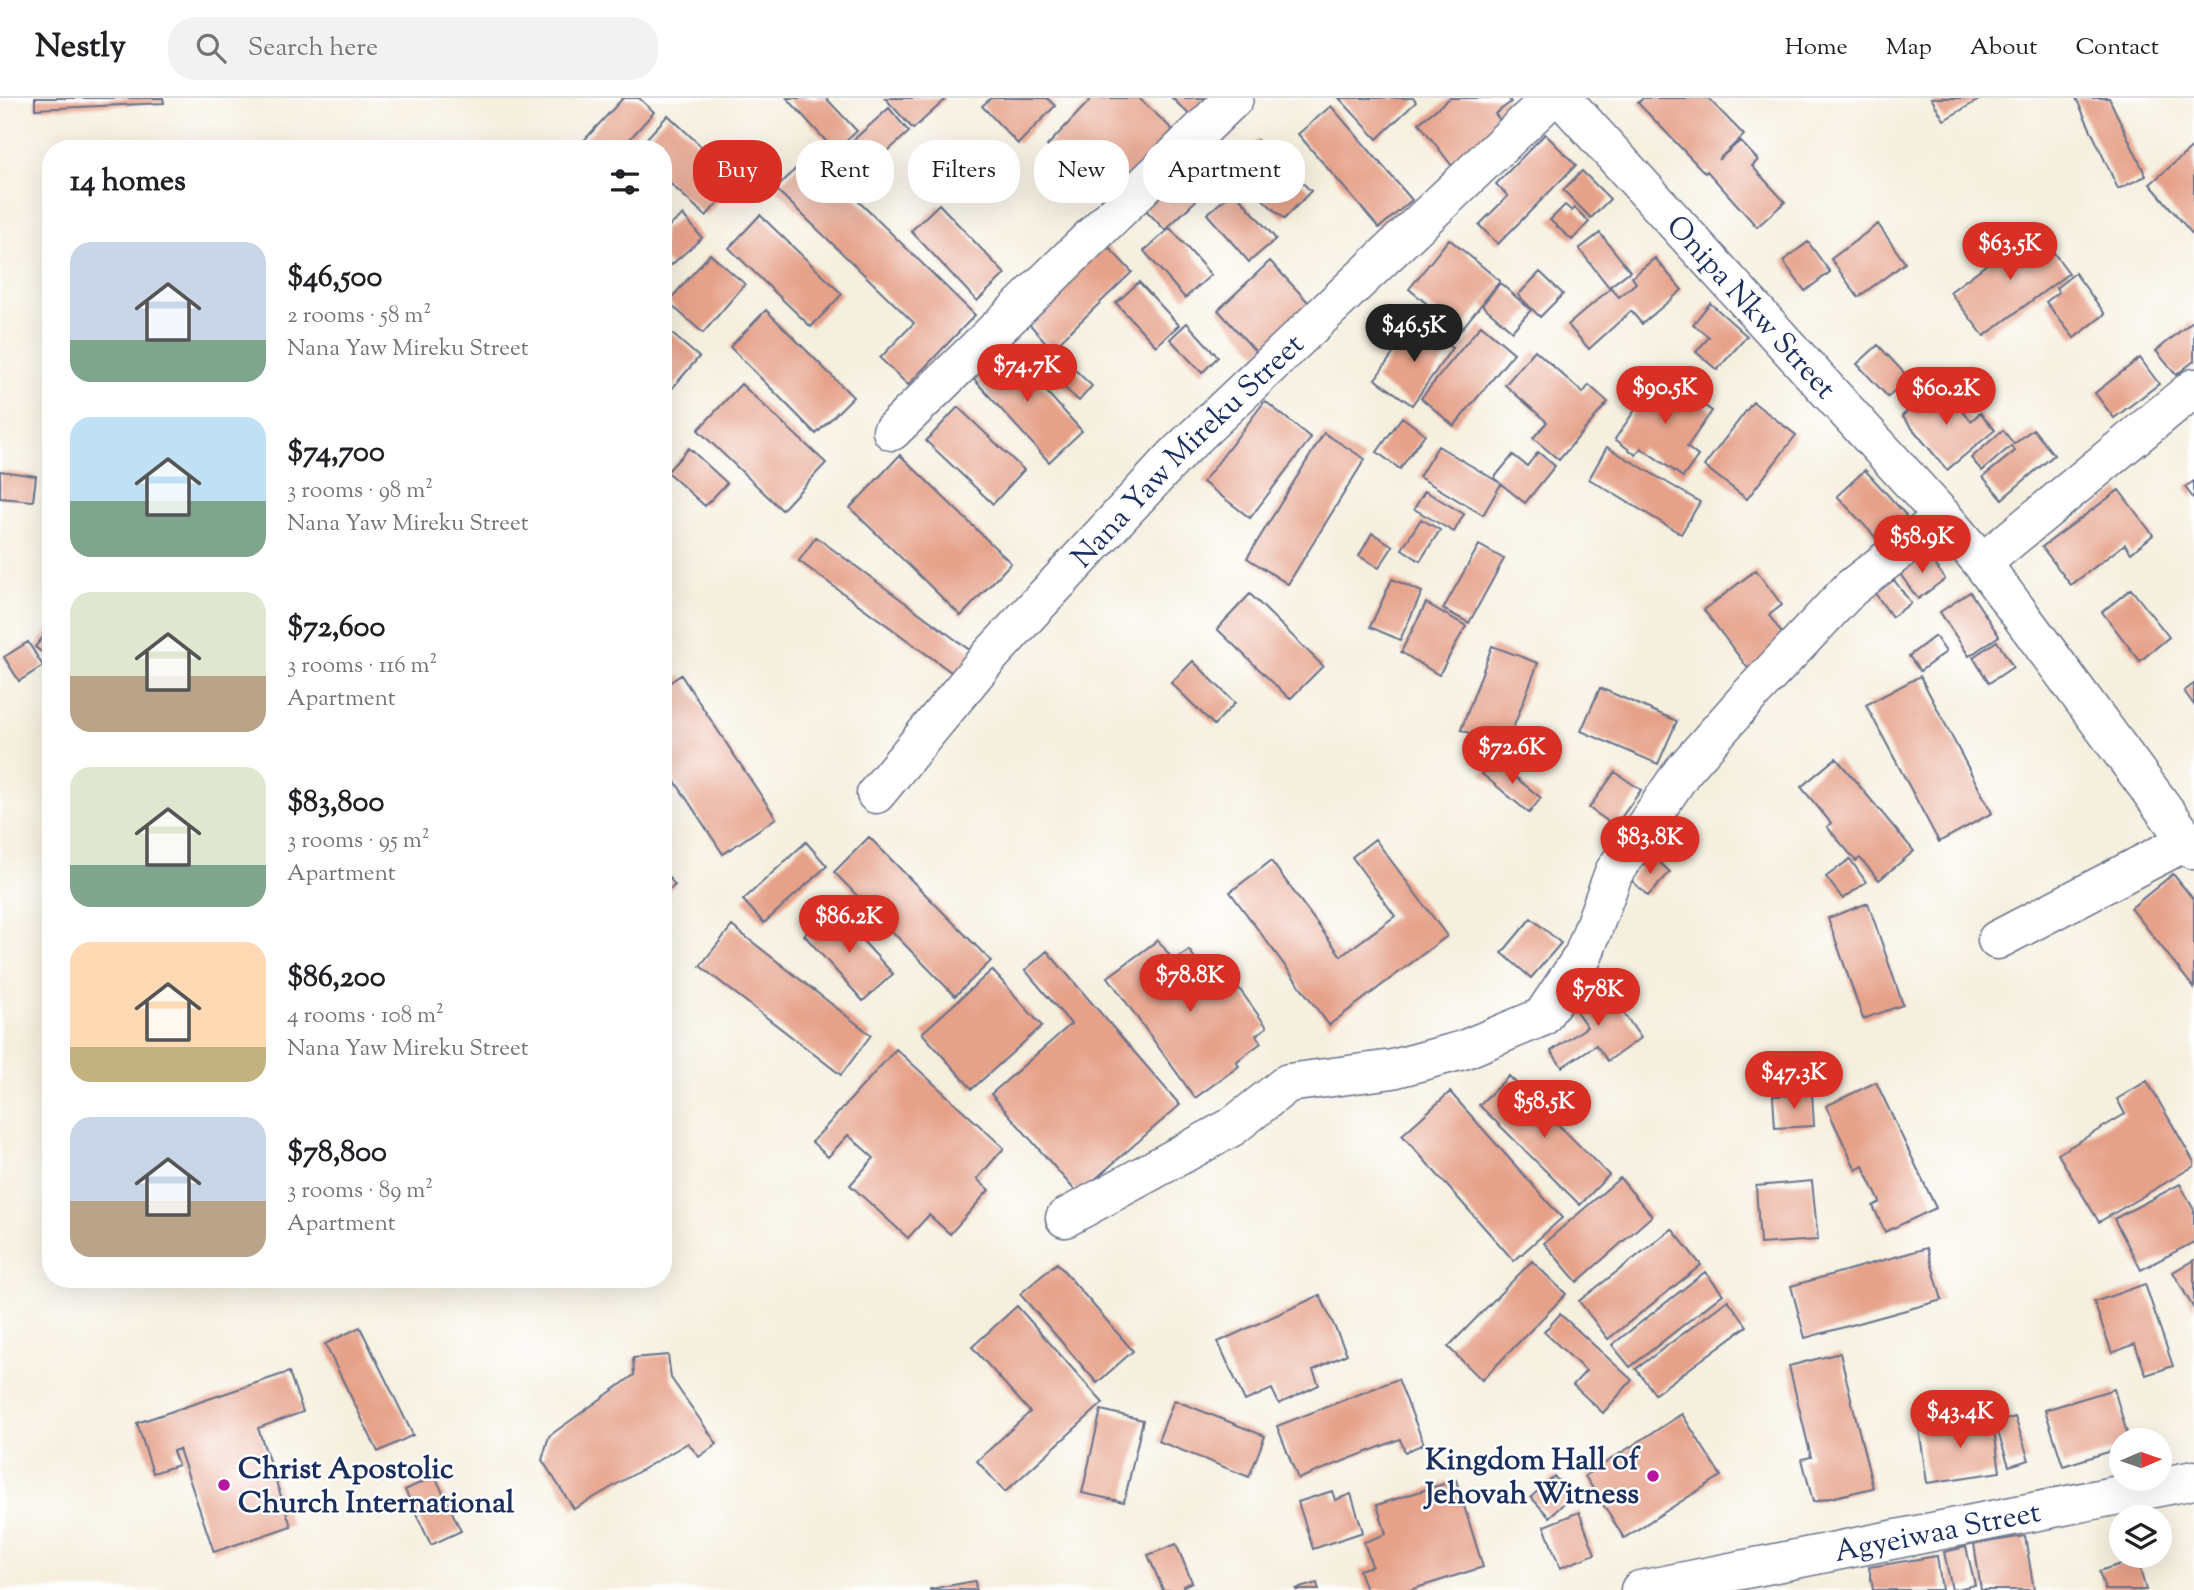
<!DOCTYPE html>
<html lang="en">
<head>
<meta charset="utf-8">
<style>
	body { margin:0; font-family:"Sorts Mill Goudy",serif; background:#f2f2f2; color:#202124; height:100vh; display:flex; flex-direction:column; font-size:26px; white-space:nowrap }
	* { box-sizing:border-box; margin:0 }
	p { font-size:23px; color:#757577 }
	.icon { flex:none; width:38px; height:38px; fill:none; stroke:currentColor; stroke-width:2; stroke-linecap:round; stroke-linejoin:round }
	.map { position:relative; flex:1; overflow:hidden }
	.sheet { position:absolute; left:42px; top:42px; width:630px; height:1148px; display:flex; flex-direction:column; background:#fff; border-radius:28px; box-shadow:0 7px 28px #0002 }
	.sheet>* { flex:none }
	.banner { position:absolute; left:693px; top:42px; width:665px; height:63px; display:flex; gap:14px }
	.needle { width:46px; rotate:88deg }
	.buttons { position:absolute; left:2109px; top:1330px; display:grid; gap:14px }
	.buttons a { display:grid; place-items:center; width:63px; height:63px; border-radius:50%; background:#fff; box-shadow:0 7px 28px #0002; font-size:35px }
	.price { position:absolute; translate:-50% -60px; padding:0 16px; border-radius:24px; background:#d93025; color:#fff; font-size:23px; line-height:46px; filter:drop-shadow(0 2px 4px #0008) }
	.price::after { content:''; position:absolute; left:50%; top:42px; width:21px; height:16px; margin-left:-10px; background:inherit; clip-path:polygon(0 0,100% 0,50% 100%) }
	.price.on { background:#222; color:#fff }
	ul { padding:0; list-style:none }
	li { display:flex; align-items:center; gap:21px; height:175px; padding:0 28px }
	li span { display:grid; place-items:center; flex:none; width:196px; height:140px; border-radius:21px; color:#555 }
	li>.icon { margin-inline-start:auto }
	span .icon { width:84px; height:84px; fill:#fffc; stroke-width:1 }
	li b { font-size:30px }
	h2 { display:flex; justify-content:space-between; align-items:center; height:84px; padding:0 28px; font-size:30px }
	.chip { padding:0 24px; border-radius:28px; background:#fff; box-shadow:0 7px 28px #0002; font-size:24px; line-height:63px }
	.chip.on { background:#d93025; color:#fff }
	header { display:flex; align-items:center; gap:42px; box-sizing:border-box; height:98px; padding:0 35px; background:#fff; border-bottom:2px solid #e0e0e0 }
	header strong { font-size:33px }
	nav { display:flex; gap:38px; margin-inline-start:auto; font-size:24px }
	.search { width:490px; height:63px; background:#f2f2f2; display:flex; align-items:center; gap:18px; box-sizing:border-box; padding:0 24px; border-radius:28px; color:#757577; font-size:26px }
	.map>svg:first-child { display:block }
	.building { fill:#e6a189 }
	.lines { fill:none; stroke-linecap:round; stroke-linejoin:round }
	.minor-casing { stroke:#67728b; stroke-width:41 }
	.minor { stroke:#fff; stroke-width:38 }
	.poi-dot { fill:#b5179e; stroke:#fff; stroke-width:2.5 }
	.labels { text-anchor:middle; stroke-width:5; stroke-linejoin:round; paint-order:stroke }
	.street-label { font-size:30px; fill:#1b2f5e; stroke:#fff }
	.poi-label { font-size:30px; font-weight:bold; fill:#1b2f5e; stroke:#fff; text-anchor:end }
</style>
</head>
<body>
<header>
<strong>Nestly</strong>
<div class="search"><svg class="icon" aria-label="search" viewBox="0 0 24 24"><circle cx="10" cy="10" r="6"/><path d="M15 15l6 6"/></svg>Search here</div>
<nav><a>Home</a><a>Map</a><a>About</a><a>Contact</a></nav>
</header>
<div class="map">
<svg width="2194" height="1492" viewBox="0 0 2194 1492">
	<rect width="100%" height="100%" fill="#fff"/>
	<filter id="ink" filterUnits="userSpaceOnUse"><feTurbulence type="fractalNoise" baseFrequency=".0143" numOctaves="2"/><feDisplacementMap in="SourceGraphic" scale="14" xChannelSelector="R" yChannelSelector="G"/><feConvolveMatrix kernelMatrix="1 2 1 2 8 2 1 2 1" color-interpolation-filters="sRGB"/></filter>
	<filter id="wash" filterUnits="userSpaceOnUse"><feTurbulence type="fractalNoise" baseFrequency=".00686" numOctaves="4" result="noise"/><feDisplacementMap in="SourceGraphic" scale="28" xChannelSelector="R" yChannelSelector="G"/><feGaussianBlur stdDeviation="1.57" result="paint"/><feColorMatrix in="noise" values="0 0 0 0 0 0 0 0 0 0 0 0 0 0 0 0 0 1.4 0 .05"/><feComposite in="paint" operator="in"/></filter>
	<g filter="url(#wash)">
		<rect width="100%" height="100%" fill="#f5efde"/>
		<g id="blocks">
			<path class="building" d="M 35,0 L 163,0 L 164,5 L 35,11 Z
				M 623,0 L 639,0 L 654,14 L 621,51 L 576,51 Z
				M 787,0 L 826,0 L 857,33 L 835,53 Z
				M 885,0 L 943,0 L 945,2 L 913,31 Z
				M 991,0 L 1047,0 L 1055,8 L 1018,46 L 982,8 Z
				M 1092,0 L 1139,0 L 1173,32 L 1106,104 L 1047,48 Z
				M 1172,0 L 1216,0 L 1195,22 Z
				M 1339,0 L 1413,0 L 1416,4 L 1377,41 Z
				M 1450,0 L 1508,0 L 1511,4 L 1495,16 L 1504,27 L 1452,68 L 1419,25 Z
				M 1643,0 L 1708,0 L 1744,37 L 1718,62 L 1740,43 L 1758,62 L 1752,68 L 1785,104 L 1757,129 L 1707,73 L 1705,75 L 1638,5 Z
				M 1931,0 L 1982,0 L 1944,22 Z
				M 2076,0 L 2109,0 L 2146,78 L 2118,91 Z
				M 1331,8 L 1412,102 L 1379,130 L 1298,36 Z
				M 889,10 L 909,34 L 868,71 L 877,81 L 861,95 L 831,62 Z
				M 668,17 L 738,83 L 706,118 L 663,79 L 663,51 L 637,51 Z
				M 1545,36 L 1576,67 L 1498,146 L 1479,127 L 1508,98 L 1496,86 Z
				M 1257,42 L 1311,93 L 1284,121 L 1230,71 Z
				M 2194,48 L 2194,138 L 2150,86 Z
				M 810,56 L 975,217 L 908,287 L 880,260 L 914,225 L 776,91 Z
				M 1183,68 L 1206,93 L 1165,132 L 1142,108 Z
				M 1582,73 L 1610,101 L 1591,120 L 1563,92 Z
				M 1234,93 L 1276,141 L 1249,164 L 1207,116 Z
				M 939,106 L 1005,176 L 977,203 L 911,133 Z
				M 1565,107 L 1572,113 L 1575,110 L 1589,124 L 1572,142 L 1550,122 Z
				M 683,117 L 702,140 L 670,168 L 663,160 L 663,133 Z
				M 760,117 L 842,196 L 811,229 L 729,150 Z
				M 1878,126 L 1905,165 L 1858,199 L 1831,161 Z
				M 1170,130 L 1211,177 L 1185,200 L 1144,153 Z
				M 2035,130 L 2069,175 L 1984,238 L 1950,194 Z
				M 1600,135 L 1630,173 L 1609,189 L 1579,151 Z
				M 1449,141 L 1500,183 L 1460,233 L 1409,191 Z
				M 1102,142 L 1132,174 L 1052,251 L 1022,218 Z
				M 1808,144 L 1830,174 L 1805,193 L 1783,163 Z
				M 710,156 L 745,186 L 703,235 L 668,204 Z
				M 1655,160 L 1682,192 L 1642,226 L 1631,213 L 1589,251 L 1568,227 L 1611,190 L 1619,199 L 1636,185 L 1632,179 Z
				M 1270,163 L 1309,205 L 1257,255 L 1218,212 Z
				M 1540,174 L 1563,196 L 1540,219 L 1518,197 Z
				M 2075,175 L 2105,216 L 2074,240 L 2046,204 L 2059,194 L 2056,190 Z
				M 1139,184 L 1179,227 L 1156,248 L 1116,205 Z
				M 1500,185 L 1531,212 L 1512,233 L 1482,207 Z
				M 1710,205 L 1747,238 L 1717,272 L 1696,254 L 1709,239 L 1693,226 Z
				M 766,212 L 853,299 L 816,336 L 730,249 Z
				M 2194,222 L 2194,263 L 2176,277 L 2156,253 Z
				M 1416,224 L 1452,250 L 1412,307 L 1375,281 Z
				M 1187,225 L 1218,259 L 1202,275 L 1170,241 Z
				M 1481,227 L 1514,255 L 1454,328 L 1421,300 Z
				M 663,228 L 699,259 L 663,301 Z
				M 1878,247 L 1908,279 L 1888,299 L 1857,266 Z
				M 1005,248 L 1082,333 L 1049,364 L 971,278 Z
				M 1053,251 L 1092,288 L 1079,303 L 1040,267 Z
				M 1535,252 L 1583,295 L 1589,287 L 1608,304 L 1559,362 L 1533,340 L 1547,324 L 1505,287 Z
				M 2140,260 L 2159,286 L 2114,320 L 2095,295 Z
				M 1660,276 L 1712,313 L 1687,349 L 1698,358 L 1683,379 L 1641,350 L 1636,357 L 1615,341 Z
				M 741,286 L 826,365 L 782,412 L 698,332 Z
				M 1939,286 L 1971,323 L 1980,315 L 1995,332 L 1947,372 L 1902,318 Z
				M 1265,303 L 1311,340 L 1250,420 L 1203,384 Z
				M 1753,304 L 1796,337 L 1747,401 L 1704,368 Z
				M 958,309 L 1024,372 L 993,406 L 926,343 Z
				M 1402,319 L 1425,336 L 1400,371 L 1377,354 Z
				M 2033,331 L 2054,357 L 2002,401 L 1983,379 L 2015,353 L 2011,348 L 1982,373 L 1971,360 L 2003,332 L 2014,346 Z
				M 1324,335 L 1365,361 L 1288,486 L 1247,460 Z
				M 1438,348 L 1500,385 L 1494,380 L 1513,357 L 1527,368 L 1538,354 L 1555,368 L 1525,405 L 1501,386 L 1483,417 L 1419,379 Z
				M 1607,349 L 1700,404 L 1681,436 L 1589,381 Z
				M 689,350 L 727,385 L 705,408 L 667,374 Z
				M 900,357 L 1011,465 L 961,518 L 850,410 Z
				M 1865,372 L 1906,417 L 1879,443 L 1837,398 Z
				M 0,373 L 36,378 L 33,403 L 0,400 Z
				M 2194,383 L 2194,401 L 2185,389 Z
				M 2119,392 L 2153,437 L 2131,455 L 2125,446 L 2071,487 L 2042,449 Z
				M 1425,393 L 1464,416 L 1454,434 L 1414,411 Z
				M 1421,421 L 1440,432 L 1420,463 L 1402,451 Z
				M 1372,435 L 1393,448 L 1379,470 L 1359,458 Z
				M 816,439 L 975,556 L 958,579 L 799,463 Z
				M 1479,447 L 1504,461 L 1469,525 L 1443,511 Z
				M 1926,453 L 1945,481 L 1918,501 L 1898,473 Z
				M 1756,472 L 1782,507 L 1769,517 L 1788,544 L 1750,573 L 1704,512 Z
				M 1392,481 L 1422,494 L 1400,542 L 1370,529 Z
				M 1894,482 L 1911,505 L 1892,519 L 1875,495 Z
				M 2131,491 L 2169,539 L 2140,563 L 2102,514 Z
				M 1970,494 L 1999,538 L 1969,558 L 1940,514 Z
				M 1250,496 L 1323,568 L 1290,601 L 1217,531 Z
				M 1426,505 L 1466,528 L 1439,577 L 1401,554 Z
				M 51,529 L 51,561 L 35,549 Z
				M 1935,538 L 1946,554 L 1920,573 L 1909,558 Z
				M 1997,543 L 2013,569 L 1989,585 L 1973,559 Z
				M 28,544 L 43,568 L 19,583 L 4,559 Z
				M 1492,548 L 1538,565 L 1506,649 L 1461,632 Z
				M 1193,563 L 1235,605 L 1214,627 L 1171,585 Z
				M 681,577 L 776,720 L 723,756 L 663,665 L 663,589 Z
				M 1920,578 L 1992,715 L 1939,744 L 1866,607 Z
				M 2194,586 L 2194,607 L 2184,593 Z
				M 1600,590 L 1677,623 L 1658,666 L 1581,633 Z
				M 1836,660 L 1914,753 L 1879,782 L 1860,760 L 1856,763 L 1827,729 L 1831,725 L 1801,689 Z
				M 1494,662 L 1541,700 L 1529,715 L 1482,676 Z
				M 1615,674 L 1641,692 L 1615,728 L 1589,710 Z
				M 869,739 L 991,863 L 955,898 L 834,774 Z
				M 1375,741 L 1447,838 L 1329,927 L 1230,794 L 1271,763 L 1341,858 L 1395,818 L 1352,759 Z
				M 806,744 L 827,768 L 764,825 L 743,802 Z
				M 1652,757 L 1670,774 L 1648,798 L 1630,781 Z
				M 1850,761 L 1866,784 L 1843,801 L 1826,779 Z
				M 663,772 L 675,787 L 663,797 Z
				M 2173,776 L 2194,802 L 2194,890 L 2131,810 Z
				M 1868,805 L 1903,907 L 1863,921 L 1828,820 Z
				M 834,811 L 893,876 L 863,903 L 804,837 Z
				M 1531,820 L 1561,845 L 1531,880 L 1502,855 Z
				M 732,828 L 871,937 L 841,977 L 700,868 Z
				M 1158,842 L 1174,863 L 1189,852 L 1204,873 L 1219,863 L 1267,929 L 1256,937 L 1261,945 L 1236,964 L 1239,968 L 1195,1000 L 1108,879 Z
				M 1047,853 L 1180,1007 L 1078,1096 L 991,996 L 1071,926 L 1025,872 Z
				M 992,872 L 1042,928 L 972,991 L 922,935 Z
				M 1602,884 L 1641,940 L 1608,963 L 1596,947 L 1562,969 L 1551,953 L 1587,929 L 1571,906 Z
				M 896,951 L 1004,1050 L 977,1081 L 989,1092 L 950,1136 L 929,1117 L 908,1140 L 850,1087 L 874,1060 L 848,1037 L 828,1059 L 812,1044 Z
				M 1509,978 L 1609,1077 L 1580,1107 L 1479,1007 Z
				M 2147,983 L 2194,1064 L 2194,1068 L 2099,1124 L 2058,1056 L 2125,1016 L 2117,1001 Z
				M 1876,984 L 1936,1110 L 1885,1134 L 1873,1108 L 1880,1104 L 1863,1068 L 1856,1072 L 1826,1008 Z
				M 1450,994 L 1562,1120 L 1514,1163 L 1402,1037 Z
				M 1812,996 L 1814,1028 L 1775,1030 L 1773,998 Z
				M 1620,1080 L 1652,1118 L 1577,1184 L 1544,1145 Z
				M 1812,1083 L 1818,1142 L 1760,1146 L 1756,1088 Z
				M 2180,1086 L 2194,1112 L 2194,1144 L 2141,1172 L 2114,1121 Z
				M 1672,1131 L 1701,1167 L 1608,1241 L 1579,1203 Z
				M 1927,1150 L 1942,1202 L 1805,1240 L 1791,1188 Z
				M 2194,1162 L 2194,1211 L 2173,1174 Z
				M 1532,1163 L 1566,1196 L 1482,1282 L 1448,1249 Z
				M 1057,1165 L 1133,1253 L 1097,1285 L 1020,1196 Z
				M 1705,1174 L 1723,1196 L 1630,1269 L 1612,1247 Z
				M 2145,1186 L 2173,1268 L 2146,1277 L 2135,1246 L 2112,1255 L 2094,1204 Z
				M 1320,1197 L 1347,1256 L 1313,1272 L 1319,1287 L 1279,1306 L 1272,1291 L 1245,1303 L 1218,1244 Z
				M 1728,1202 L 1747,1228 L 1655,1296 L 1636,1271 Z
				M 1017,1208 L 1103,1305 L 1005,1394 L 977,1363 L 1030,1314 L 972,1249 Z
				M 1560,1216 L 1632,1282 L 1603,1315 L 1573,1287 L 1586,1273 L 1544,1234 Z
				M 360,1229 L 413,1337 L 378,1354 L 325,1246 Z
				M 1840,1255 L 1873,1390 L 1813,1404 L 1802,1361 L 1811,1359 L 1789,1268 Z
				M 668,1257 L 671,1280 L 717,1346 L 699,1359 L 688,1345 L 574,1411 L 542,1362 L 549,1338 L 634,1277 L 633,1260 Z
				M 289,1274 L 303,1314 L 258,1330 L 291,1428 L 214,1454 L 179,1351 L 173,1353 L 178,1367 L 153,1375 L 137,1325 Z
				M 1398,1281 L 1424,1346 L 1405,1354 L 1400,1341 L 1298,1381 L 1277,1328 Z
				M 2114,1291 L 2129,1342 L 2121,1342 L 2121,1350 L 2063,1368 L 2045,1312 Z
				M 1174,1302 L 1265,1338 L 1249,1379 L 1158,1343 Z
				M 1101,1312 L 1143,1322 L 1124,1404 L 1082,1395 Z
				M 1682,1316 L 1721,1378 L 1624,1440 L 1585,1378 Z
				M 1992,1318 L 2000,1374 L 1927,1385 L 1919,1330 Z
				M 2015,1319 L 2029,1362 L 2009,1368 L 1995,1325 Z
				M 435,1378 L 461,1433 L 431,1447 L 405,1392 Z
				M 1554,1378 L 1571,1399 L 1549,1419 L 1531,1399 Z
				M 1456,1382 L 1483,1469 L 1410,1492 L 1366,1492 L 1359,1472 L 1372,1468 L 1364,1444 L 1386,1436 L 1377,1407 Z
				M 1332,1393 L 1335,1402 L 1351,1396 L 1363,1434 L 1313,1451 L 1298,1404 Z
				M 1579,1414 L 1595,1456 L 1560,1470 L 1544,1428 Z
				M 2025,1438 L 2034,1492 L 1981,1492 L 1974,1446 Z
				M 1176,1446 L 1192,1484 L 1183,1488 L 1185,1492 L 1163,1492 L 1148,1457 Z
				M 1966,1449 L 1975,1487 L 1952,1492 L 1944,1454 Z
				M 1937,1458 L 1942,1492 L 1873,1492 L 1869,1469 Z
				M 2137,1461 L 2146,1492 L 2105,1492 L 2099,1473 Z
				M 975,1483 L 976,1492 L 930,1492 L 930,1491 Z
				M 1317,1485 L 1319,1492 L 1296,1492 L 1296,1491 Z"/>
		</g>
	</g>
	<g filter="url(#ink)">
		<use href="#blocks" fill-opacity="0" stroke="#67728b" stroke-width="2"/>
		<g class="lines">
			<g class="minor-casing">
				<g id="minor">
					<path id="s1" d="M 1562,0 L 1943,419 L 1982,465 L 2194,752"/>
					<path d="M 892,333 L 1234,0"/>
					<path d="M 1982,465 L 2194,290"/>
					<path id="s2" d="M 876,696 L 988,560 L 1178,355 L 1551,0"/>
					<path d="M 1997,842 L 2187,743"/>
					<path d="M 1065,1120 L 1232,1029 L 1288,985 L 1393,971 L 1463,952 L 1542,919 L 1583,858 L 1614,774 L 1682,674 L 1750,597 L 1851,490 L 1943,419"/>
					<path id="s3" d="M 1640,1492 L 2194,1382"/>
				</g>
			</g>
			<use href="#minor" class="minor"/>
		</g>
	</g>
	<g class="poi-dot">
		<circle cx="1653" cy="1378" r="7"/>
		<circle cx="224" cy="1387" r="7"/>
	</g>
	<g class="labels">
		<g class="street-label">
			<text dy="10" stroke="none"><textPath href="#s1" startOffset="282">Onipa Nkw Street</textPath></text>
			<text dy="10" stroke="none"><textPath href="#s2" startOffset="464">Nana Yaw Mireku Street</textPath></text>
			<text dy="10" stroke="none"><textPath href="#s3" startOffset="303">Agyeiwaa Street</textPath></text>
		</g>
		<g class="poi-label">
			<text x="1639" y="1371">Kingdom Hall of<tspan x="1639" dy="34">Jehovah Witness</tspan></text>
			<text x="238" y="1380" text-anchor="start">Christ Apostolic<tspan x="238" dy="34">Church International</tspan></text>
		</g>
	</g>
</svg>
<div class="buttons">
<a><svg class="needle" viewBox="-14 -14 28 28"><path d="M0-13l5 13h-10z" fill="#e53935"/><path d="M0 13l5-13h-10z" fill="#757577"/></svg></a>
<a><svg class="icon" aria-label="layers" viewBox="0 0 24 24"><path d="M12 4l9 5-9 5-9-5zM3 14l9 5 9-5"/></svg></a>
</div>
<b class="price" style="left:2010px;top:184px">$63.5K</b>
<b class="price on" style="left:1414px;top:266px">$46.5K</b>
<b class="price" style="left:1027px;top:306px">$74.7K</b>
<b class="price" style="left:1665px;top:328px">$90.5K</b>
<b class="price" style="left:1946px;top:329px">$60.2K</b>
<b class="price" style="left:1922px;top:477px">$58.9K</b>
<b class="price" style="left:1512px;top:688px">$72.6K</b>
<b class="price" style="left:1650px;top:778px">$83.8K</b>
<b class="price" style="left:849px;top:857px">$86.2K</b>
<b class="price" style="left:1190px;top:916px">$78.8K</b>
<b class="price" style="left:1598px;top:930px">$78K</b>
<b class="price" style="left:1794px;top:1013px">$47.3K</b>
<b class="price" style="left:1544px;top:1042px">$58.5K</b>
<b class="price" style="left:1960px;top:1352px">$43.4K</b>
<div class="banner">
<a class="chip on">Buy</a>
<a class="chip">Rent</a>
<a class="chip">Filters</a>
<a class="chip">New</a>
<a class="chip">Apartment</a>
</div>
<section class="sheet">
<h2>14 homes<svg class="icon" aria-label="filters" viewBox="0 0 24 24"><path d="M4 7h16M4 17h16"/><circle cx="9" cy="7" r="2"/><circle cx="15" cy="17" r="2"/></svg></h2>
<ul>
<li><span style="background:linear-gradient(#c9d6e8 70%,#7fa58c 0)"><svg class="icon" aria-label="home" viewBox="0 0 24 24"><path d="M3 11l9-7 9 7M6 9v11h12V9"/></svg></span><div><b>$46,500</b><p>2 rooms · 58 m²</p><p>Nana Yaw Mireku Street</p></div></li>
<li><span style="background:linear-gradient(#bfe0f5 60%,#7fa58c 0)"><svg class="icon" aria-label="home" viewBox="0 0 24 24"><path d="M3 11l9-7 9 7M6 9v11h12V9"/></svg></span><div><b>$74,700</b><p>3 rooms · 98 m²</p><p>Nana Yaw Mireku Street</p></div></li>
<li><span style="background:linear-gradient(#dfe7d0 60%,#b9a48a 0)"><svg class="icon" aria-label="home" viewBox="0 0 24 24"><path d="M3 11l9-7 9 7M6 9v11h12V9"/></svg></span><div><b>$72,600</b><p>3 rooms · 116 m²</p><p>Apartment</p></div></li>
<li><span style="background:linear-gradient(#dfe7d0 70%,#7fa58c 0)"><svg class="icon" aria-label="home" viewBox="0 0 24 24"><path d="M3 11l9-7 9 7M6 9v11h12V9"/></svg></span><div><b>$83,800</b><p>3 rooms · 95 m²</p><p>Apartment</p></div></li>
<li><span style="background:linear-gradient(#ffd9b3 75%,#c2b280 0)"><svg class="icon" aria-label="home" viewBox="0 0 24 24"><path d="M3 11l9-7 9 7M6 9v11h12V9"/></svg></span><div><b>$86,200</b><p>4 rooms · 108 m²</p><p>Nana Yaw Mireku Street</p></div></li>
<li><span style="background:linear-gradient(#c9d6e8 60%,#b9a48a 0)"><svg class="icon" aria-label="home" viewBox="0 0 24 24"><path d="M3 11l9-7 9 7M6 9v11h12V9"/></svg></span><div><b>$78,800</b><p>3 rooms · 89 m²</p><p>Apartment</p></div></li>
</ul>
</section>
</div>
</body>
</html>
